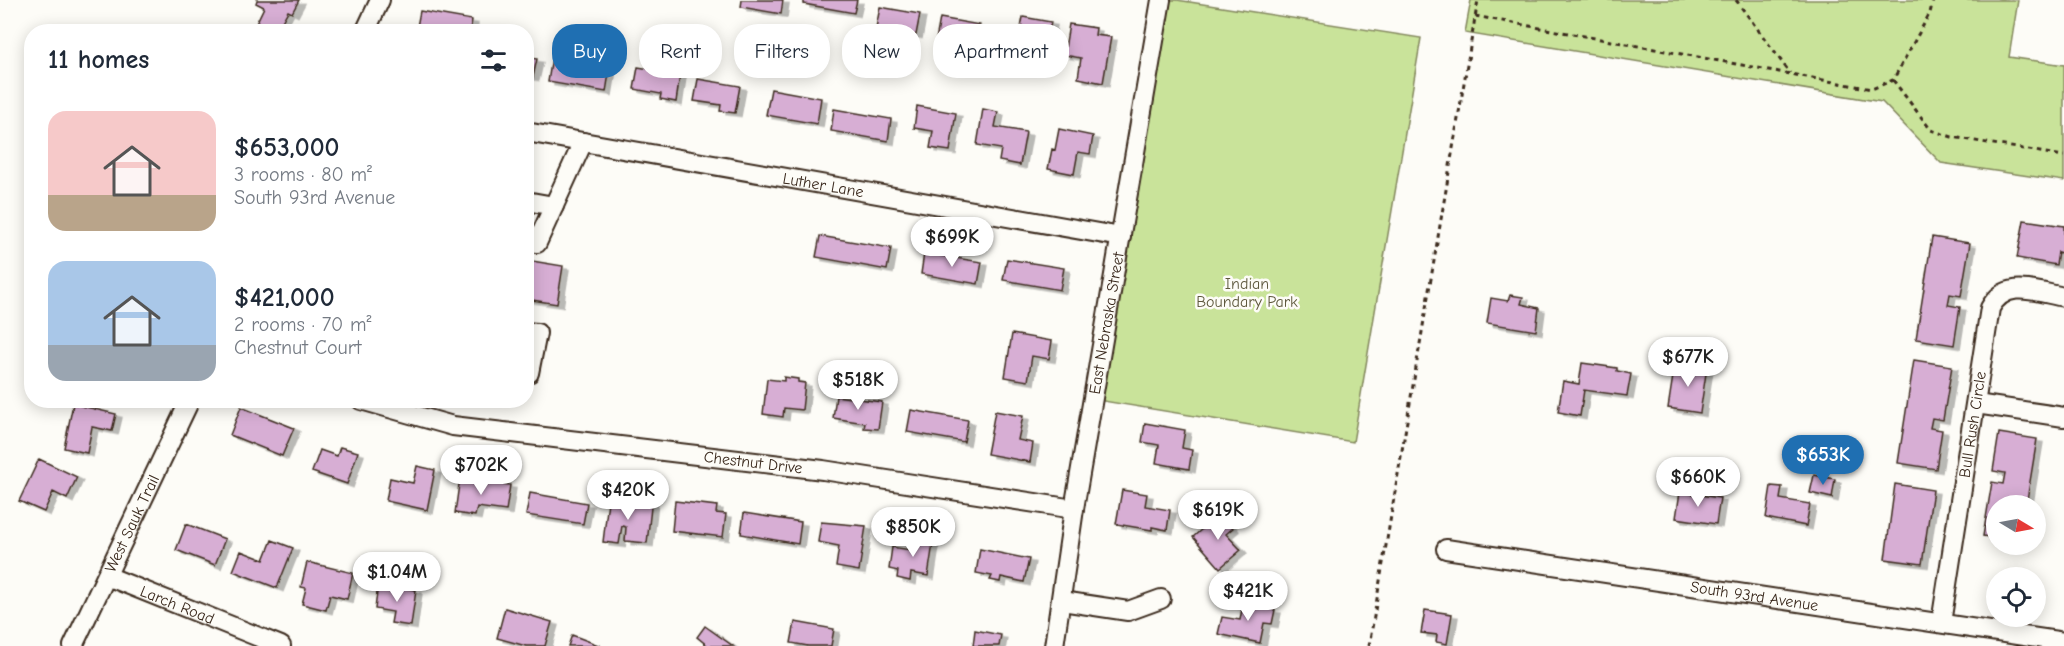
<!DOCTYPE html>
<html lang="en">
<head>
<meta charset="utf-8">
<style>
	body { margin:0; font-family:"Comic Neue",sans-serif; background:#f2f2f3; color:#1f2937; height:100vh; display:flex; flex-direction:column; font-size:22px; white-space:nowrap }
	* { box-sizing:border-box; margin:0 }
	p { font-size:20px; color:#747a83 }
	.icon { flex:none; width:33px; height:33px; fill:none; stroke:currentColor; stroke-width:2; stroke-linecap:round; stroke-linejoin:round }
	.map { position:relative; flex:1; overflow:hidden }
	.side { position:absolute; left:24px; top:24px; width:510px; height:384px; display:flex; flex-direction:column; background:#fff; border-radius:24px; box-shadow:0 3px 15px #0003 }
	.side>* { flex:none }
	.hud { position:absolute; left:552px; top:24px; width:570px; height:54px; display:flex; gap:12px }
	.needle { width:39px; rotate:100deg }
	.controls { position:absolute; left:1986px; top:495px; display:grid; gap:12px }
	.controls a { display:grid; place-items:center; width:60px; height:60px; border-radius:50%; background:#fff; box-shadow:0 3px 15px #0003; font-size:30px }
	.price { position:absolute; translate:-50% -51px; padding:0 14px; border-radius:21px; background:#fff; color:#222; font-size:20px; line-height:39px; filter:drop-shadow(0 2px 3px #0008) }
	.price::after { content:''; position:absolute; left:50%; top:36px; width:18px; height:14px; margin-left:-9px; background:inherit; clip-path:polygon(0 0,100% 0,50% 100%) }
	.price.current { background:#1f6fb2; color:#fff }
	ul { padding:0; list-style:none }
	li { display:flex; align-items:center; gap:18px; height:150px; padding:0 24px }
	li span { display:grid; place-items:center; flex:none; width:168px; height:120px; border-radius:18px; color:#555 }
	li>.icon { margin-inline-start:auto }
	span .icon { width:72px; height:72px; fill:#fffc; stroke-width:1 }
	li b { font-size:26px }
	h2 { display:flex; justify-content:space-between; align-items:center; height:72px; padding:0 24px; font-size:26px }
	.pill { padding:0 21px; border-radius:24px; background:#fff; box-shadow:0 3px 15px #0003; font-size:21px; line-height:54px }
	.pill.current { background:#1f6fb2; color:#fff }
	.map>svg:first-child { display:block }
	.green { fill:#c9e39a; stroke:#82865c; stroke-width:1.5 }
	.building { fill:#d7aed4; stroke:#3b2a1e; stroke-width:1.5; filter:url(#shadow) }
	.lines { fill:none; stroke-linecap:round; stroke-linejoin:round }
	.minor-casing { stroke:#3b2a1e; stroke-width:22 }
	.path { stroke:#3b2a1e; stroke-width:3; stroke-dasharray:4.5 4.5; stroke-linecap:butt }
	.minor { stroke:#fdfcf7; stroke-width:18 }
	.labels { text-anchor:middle; stroke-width:5; stroke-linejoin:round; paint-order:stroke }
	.street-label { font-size:16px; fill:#3b2a1e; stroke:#fdfcf7 }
	.park-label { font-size:16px; fill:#5e583d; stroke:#fdfcf7 }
</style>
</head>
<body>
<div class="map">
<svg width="2064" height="646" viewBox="0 0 2064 646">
	<defs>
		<filter id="shadow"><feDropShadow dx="6" dy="3.5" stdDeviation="0" flood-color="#0004"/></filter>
	</defs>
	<rect width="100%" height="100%" fill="#fdfcf7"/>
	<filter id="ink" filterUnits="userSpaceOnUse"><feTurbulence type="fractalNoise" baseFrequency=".0167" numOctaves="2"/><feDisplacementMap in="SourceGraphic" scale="12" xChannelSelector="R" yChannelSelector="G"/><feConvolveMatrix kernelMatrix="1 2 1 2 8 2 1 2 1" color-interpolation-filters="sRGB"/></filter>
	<g filter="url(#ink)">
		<path class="green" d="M 1164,0 L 1177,0 L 1421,38 L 1353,442 L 1097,400 Z
			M 1471,0 L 2018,0 L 2009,57 L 2064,65 L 2064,181 L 1941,163 L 1882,102 L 1465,33 Z"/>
		<path class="building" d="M 257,0 L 299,0 L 292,13 L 288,11 L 276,32 L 252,32 L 264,7 L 256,3 Z
			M 742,0 L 783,0 L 781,14 L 741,7 Z
			M 804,0 L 857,0 L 854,13 L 804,4 Z
			M 880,7 L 920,14 L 916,35 L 876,28 Z
			M 420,11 L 472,20 L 470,32 L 416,32 Z
			M 1023,17 L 1051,22 L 1044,58 L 994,50 L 998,30 L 1020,33 Z
			M 940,18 L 980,25 L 976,47 L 936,40 Z
			M 1069,24 L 1096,28 L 1095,35 L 1111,37 L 1103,83 L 1078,78 L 1081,58 L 1064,55 Z
			M 526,57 L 537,59 L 533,77 L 526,76 Z
			M 552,57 L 610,67 L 606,92 L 548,82 Z
			M 638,67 L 680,74 L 676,102 L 660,99 L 661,94 L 634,89 Z
			M 698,79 L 740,86 L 735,113 L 720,111 L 721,105 L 694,101 Z
			M 771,89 L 821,98 L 817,124 L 766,115 Z
			M 917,106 L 956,113 L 950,151 L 930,148 L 933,131 L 914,128 Z
			M 834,109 L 891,119 L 888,141 L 831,131 Z
			M 983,109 L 998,112 L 995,127 L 1026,132 L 1020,165 L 999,161 L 1001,149 L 977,145 Z
			M 1059,129 L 1093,136 L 1090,154 L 1078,152 L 1074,174 L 1048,169 L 1052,149 L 1055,150 Z
			M 2024,220 L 2064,226 L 2064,254 L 2058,252 L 2056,265 L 2017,258 Z
			M 820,236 L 891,248 L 887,270 L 816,257 Z
			M 1932,237 L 1970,243 L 1961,296 L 1950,294 L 1948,305 L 1960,307 L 1954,345 L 1916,339 Z
			M 924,253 L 982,262 L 978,284 L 921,274 Z
			M 1007,259 L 1064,268 L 1060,290 L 1003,280 Z
			M 526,260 L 563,266 L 557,304 L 526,299 Z
			M 1510,295 L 1523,297 L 1521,304 L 1539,308 L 1536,331 L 1487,323 L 1491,298 L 1508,301 Z
			M 1012,334 L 1052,341 L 1049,359 L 1032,356 L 1028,381 L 1005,377 Z
			M 1914,360 L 1952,366 L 1943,420 L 1932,418 L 1930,428 L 1942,430 L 1936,469 L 1898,463 Z
			M 1582,363 L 1617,368 L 1617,371 L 1631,374 L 1627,396 L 1584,390 L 1580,416 L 1558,412 L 1563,381 L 1579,384 Z
			M 1675,363 L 1707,367 L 1700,413 L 1668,408 Z
			M 784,377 L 798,379 L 798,382 L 805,383 L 802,410 L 784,408 L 783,417 L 763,414 L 767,379 L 784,381 Z
			M 836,396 L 882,402 L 878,429 L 864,428 L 865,423 L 833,418 Z
			M 73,404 L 116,414 L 112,431 L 92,427 L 87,453 L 64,448 Z
			M 241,407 L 294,428 L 282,456 L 230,435 Z
			M 911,410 L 968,420 L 964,442 L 907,432 Z
			M 995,411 L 1023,416 L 1018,440 L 1033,443 L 1030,462 L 987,454 Z
			M 1145,423 L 1185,430 L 1182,448 L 1192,450 L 1189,469 L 1156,463 L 1159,445 L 1142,442 Z
			M 1999,433 L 2037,439 L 2026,506 L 1996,506 L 1996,538 L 1983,536 L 1992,482 L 2003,484 L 2005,473 L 1993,471 Z
			M 340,447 L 358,452 L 347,484 L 312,472 L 320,450 L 337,456 Z
			M 39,459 L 77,477 L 67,499 L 53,492 L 44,512 L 19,501 Z
			M 417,466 L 435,470 L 427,510 L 386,501 L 390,478 L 413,483 Z
			M 1814,475 L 1835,479 L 1832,498 L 1810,493 Z
			M 460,477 L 510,485 L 506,511 L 477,507 L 475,516 L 455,513 Z
			M 1895,484 L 1933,490 L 1922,564 L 1885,559 Z
			M 1771,486 L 1782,487 L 1780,499 L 1810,504 L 1806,526 L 1766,518 Z
			M 1122,490 L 1147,494 L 1145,506 L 1170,510 L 1167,530 L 1152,527 L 1152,530 L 1116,524 Z
			M 1680,492 L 1720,498 L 1716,524 L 1676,518 Z
			M 530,493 L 587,503 L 583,524 L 526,515 Z
			M 630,496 L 652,499 L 647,543 L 625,541 L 626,527 L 622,526 L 619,544 L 603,542 L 608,501 L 629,504 Z
			M 675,501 L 717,506 L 716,513 L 726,514 L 723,537 L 672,531 Z
			M 744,513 L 801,522 L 798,544 L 741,534 Z
			M 1220,513 L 1233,528 L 1226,534 L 1241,550 L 1220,568 L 1193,537 Z
			M 821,522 L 866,526 L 859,571 L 836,567 L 839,546 L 818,542 Z
			M 186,524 L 225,539 L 215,565 L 176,550 Z
			M 914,534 L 934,537 L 928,576 L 911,573 L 910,581 L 897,578 L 898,571 L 889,569 L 892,547 L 911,550 Z
			M 272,540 L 293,548 L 277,588 L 233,571 L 241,551 L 264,560 Z
			M 980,549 L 1029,559 L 1024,582 L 1001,577 L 1000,582 L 990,580 L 992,576 L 976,573 Z
			M 307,562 L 353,573 L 347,599 L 330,595 L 326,610 L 302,604 L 306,588 L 301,587 Z
			M 378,584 L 416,590 L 411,626 L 391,623 L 393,612 L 375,609 Z
			M 1244,598 L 1269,603 L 1268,609 L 1275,610 L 1272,624 L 1264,623 L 1260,643 L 1218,634 L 1222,617 L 1240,620 Z
			M 505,608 L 552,622 L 545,646 L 526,646 L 497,638 Z
			M 1425,610 L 1452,614 L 1447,644 L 1436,642 L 1437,635 L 1421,633 Z
			M 795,622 L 834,629 L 831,646 L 808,646 L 791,643 Z
			M 705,626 L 733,646 L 708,646 L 697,637 Z
			M 975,630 L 1001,635 L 999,646 L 973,646 Z
			M 572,635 L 601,646 L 568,646 Z"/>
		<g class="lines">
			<g class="minor-casing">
				<g id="minor">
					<path d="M 365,32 L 380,0"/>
					<path id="s1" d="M 526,132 L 1121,237"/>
					<path d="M 526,201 L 554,206"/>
					<path d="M 526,242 L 537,243 L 583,142"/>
					<path d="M 526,332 L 537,333 L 529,373 L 526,373"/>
					<path id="s2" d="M 361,400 L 453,426 L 823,470 L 1074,509"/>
					<path d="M 1976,404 L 2064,417"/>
					<path id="s3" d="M 1446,549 L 2064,642"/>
					<path id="s4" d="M 107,576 L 281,646"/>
					<path d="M 1062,601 L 1128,611 L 1161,599"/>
					<path id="s5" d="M 1941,623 L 1990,308 C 2006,278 2036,292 2064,297"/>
					<path id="s6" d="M 73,646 L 190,400"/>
					<path id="s7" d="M 1054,646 L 1074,509 L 1161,0"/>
				</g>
			</g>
			<path class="path" d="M 1736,0 L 1790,73
				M 1475,16 L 1872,89 L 1893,80 L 1930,13 L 1933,0
				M 1893,80 L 1931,130 L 1952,137 L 2064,156
				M 1369,646 L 1478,0"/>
			<use href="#minor" class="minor"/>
		</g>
	</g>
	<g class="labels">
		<g class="street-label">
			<text dy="6" stroke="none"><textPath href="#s1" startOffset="302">Luther Lane</textPath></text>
			<text dy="6" stroke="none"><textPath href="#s7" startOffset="327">East Nebraska Street</textPath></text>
			<text dy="6" stroke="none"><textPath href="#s5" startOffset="201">Bull Rush Circle</textPath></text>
			<text dy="6" stroke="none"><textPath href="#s2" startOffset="398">Chestnut Drive</textPath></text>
			<text dy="6" stroke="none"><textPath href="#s6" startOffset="136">West Sauk Trail</textPath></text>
			<text dy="6" stroke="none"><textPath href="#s3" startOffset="312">South 93rd Avenue</textPath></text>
			<text dy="6" stroke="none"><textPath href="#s4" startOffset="76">Larch Road</textPath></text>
		</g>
		<g class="park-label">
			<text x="1247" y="289">Indian<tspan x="1247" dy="18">Boundary Park</tspan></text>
		</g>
	</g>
</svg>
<div class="controls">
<a><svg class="needle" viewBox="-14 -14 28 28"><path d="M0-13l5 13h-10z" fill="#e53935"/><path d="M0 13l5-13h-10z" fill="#747a83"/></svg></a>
<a><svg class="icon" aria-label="locate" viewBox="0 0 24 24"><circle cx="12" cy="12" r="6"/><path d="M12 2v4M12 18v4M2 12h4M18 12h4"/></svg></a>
</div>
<b class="price" style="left:952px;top:268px">$699K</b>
<b class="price" style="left:1688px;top:388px">$677K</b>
<b class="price" style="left:858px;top:411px">$518K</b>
<b class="price current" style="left:1823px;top:486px">$653K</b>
<b class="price" style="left:481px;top:496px">$702K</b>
<b class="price" style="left:1698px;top:508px">$660K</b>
<b class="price" style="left:628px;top:521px">$420K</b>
<b class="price" style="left:1218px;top:541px">$619K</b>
<b class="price" style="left:913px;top:558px">$850K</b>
<b class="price" style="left:397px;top:603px">$1.04M</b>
<b class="price" style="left:1248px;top:622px">$421K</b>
<div class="hud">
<a class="pill current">Buy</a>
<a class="pill">Rent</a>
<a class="pill">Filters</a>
<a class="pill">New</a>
<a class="pill">Apartment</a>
</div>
<section class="side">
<h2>11 homes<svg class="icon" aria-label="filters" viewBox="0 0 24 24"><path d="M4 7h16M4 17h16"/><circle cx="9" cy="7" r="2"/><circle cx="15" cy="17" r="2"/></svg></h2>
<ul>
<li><span style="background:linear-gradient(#f6c9c9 70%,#b9a48a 0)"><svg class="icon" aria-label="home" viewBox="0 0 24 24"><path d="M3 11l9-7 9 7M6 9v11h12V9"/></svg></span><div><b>$653,000</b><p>3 rooms · 80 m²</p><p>South 93rd Avenue</p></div></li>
<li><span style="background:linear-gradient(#a9c7e8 70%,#9aa5b1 0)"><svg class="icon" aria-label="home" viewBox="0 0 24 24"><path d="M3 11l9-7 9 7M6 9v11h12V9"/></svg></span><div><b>$421,000</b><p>2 rooms · 70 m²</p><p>Chestnut Court</p></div></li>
</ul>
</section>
</div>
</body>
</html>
